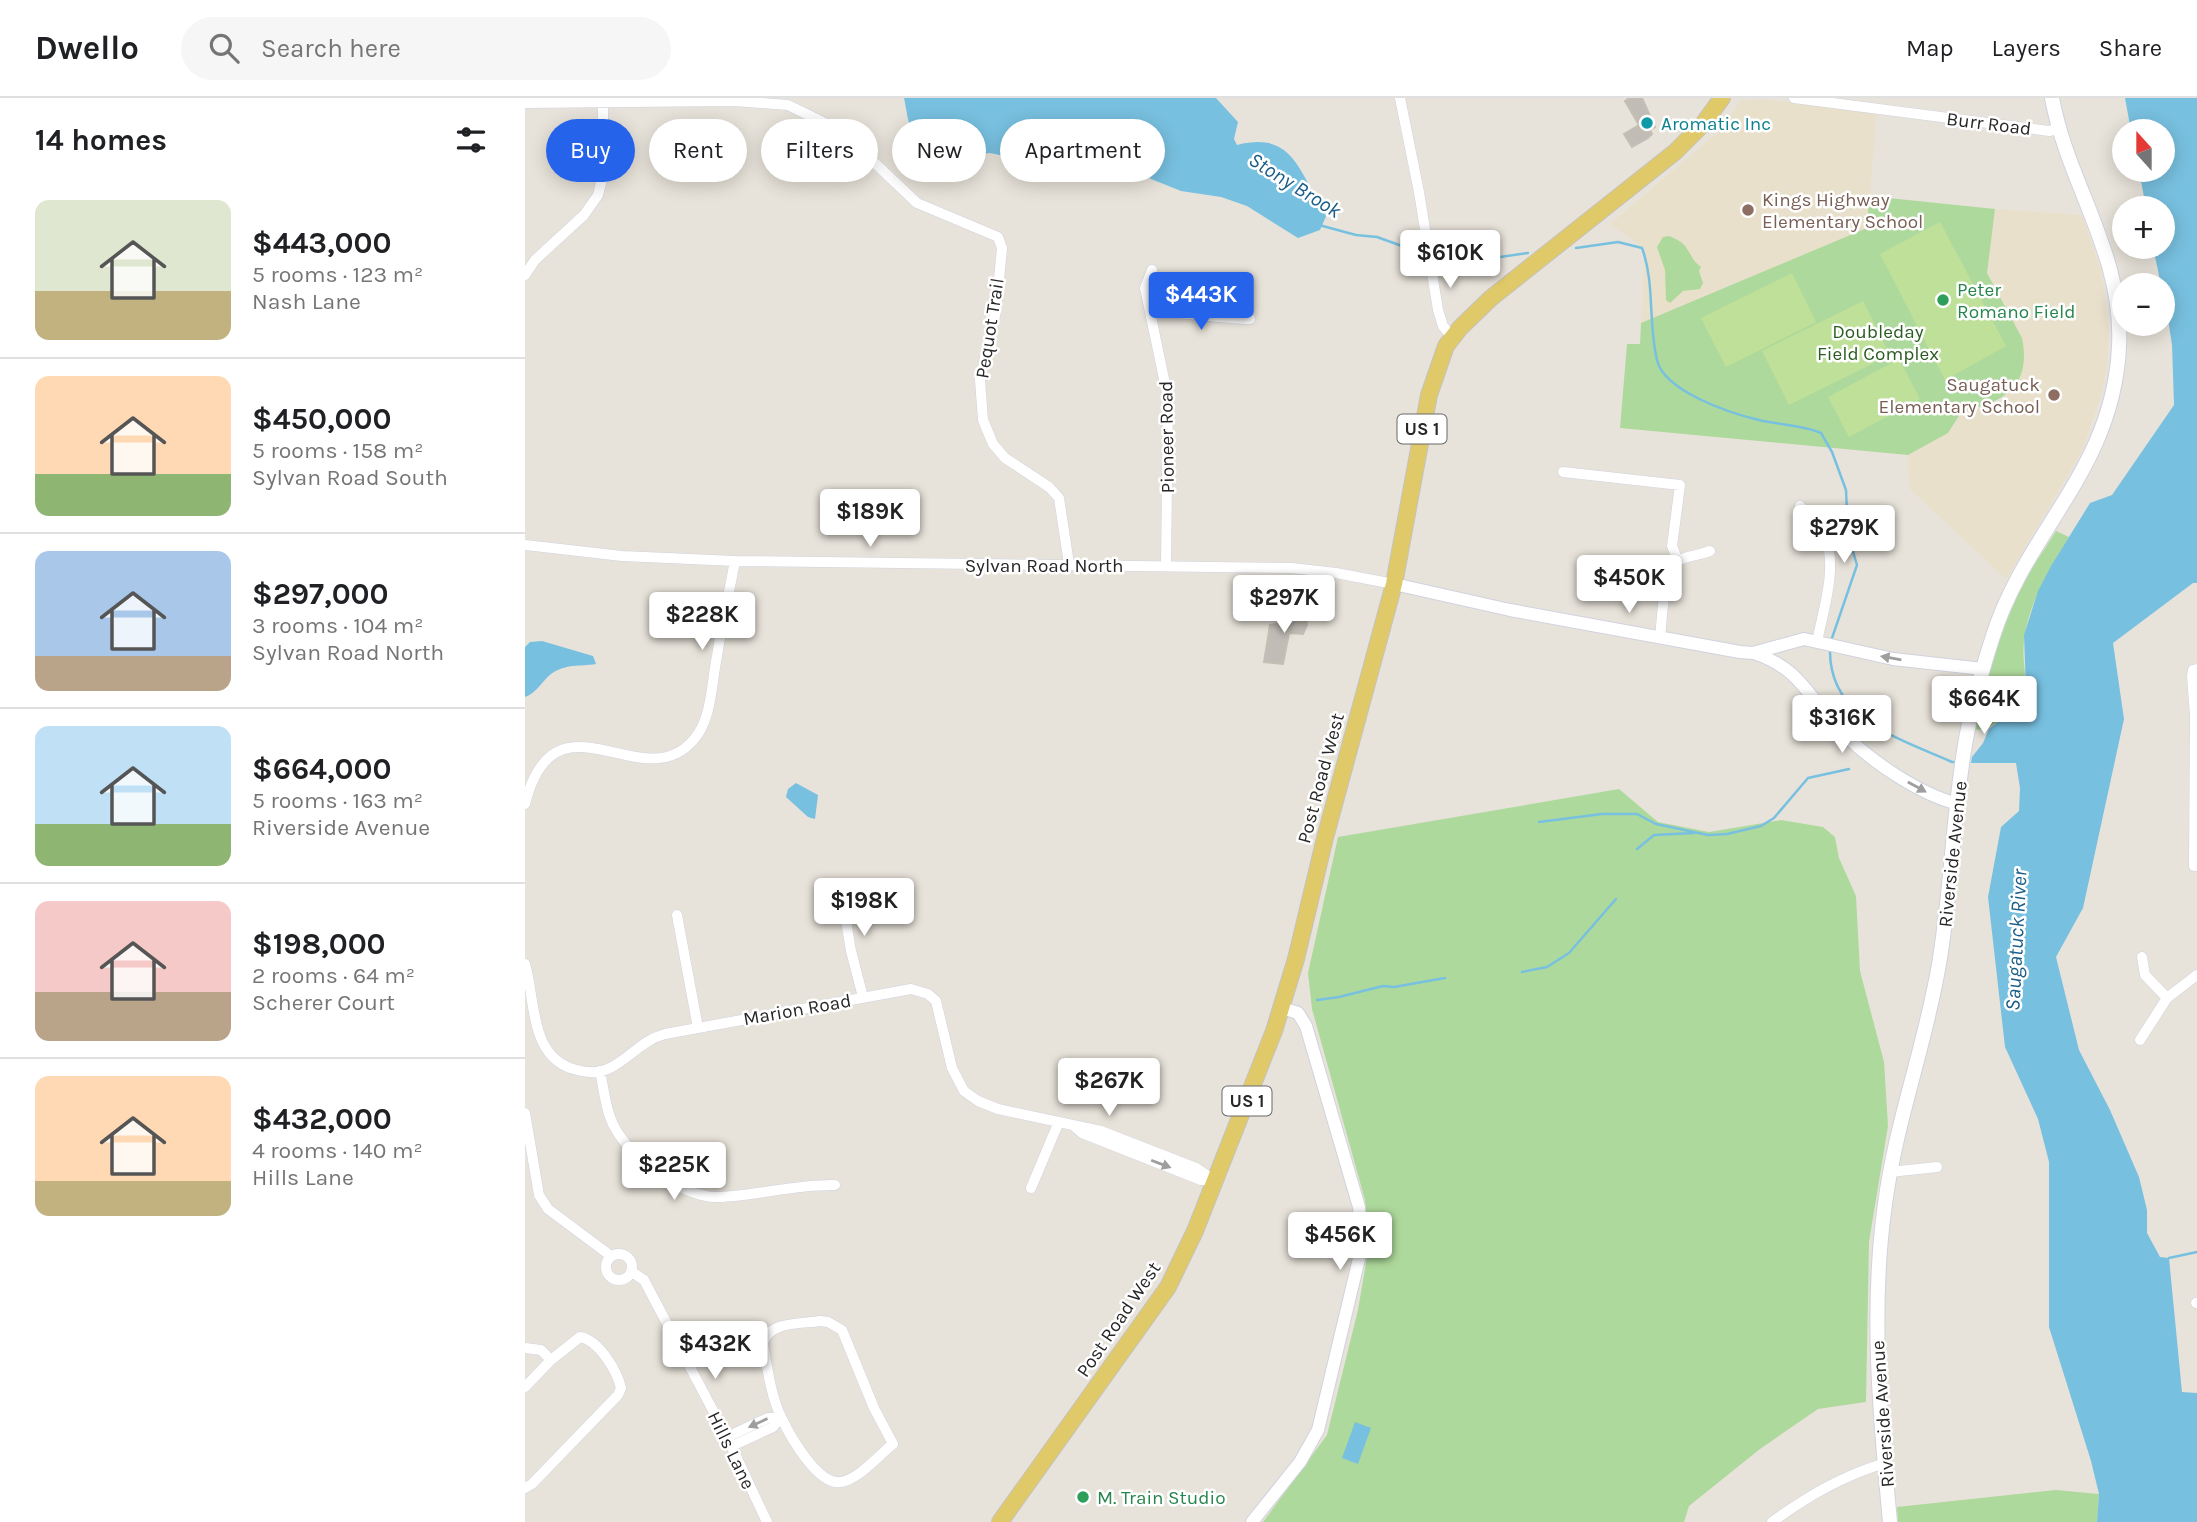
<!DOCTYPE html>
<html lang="en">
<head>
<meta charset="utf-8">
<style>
	body { margin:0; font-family:Karla,sans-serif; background:#f6f6f6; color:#202124; height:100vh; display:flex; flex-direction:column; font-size:26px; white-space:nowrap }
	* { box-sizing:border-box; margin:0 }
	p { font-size:23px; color:#757577 }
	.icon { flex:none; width:38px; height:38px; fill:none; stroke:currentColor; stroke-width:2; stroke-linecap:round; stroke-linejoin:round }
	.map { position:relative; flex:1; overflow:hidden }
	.side { display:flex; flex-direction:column; background:#fff; width:525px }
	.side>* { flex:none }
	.top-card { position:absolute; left:21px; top:21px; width:665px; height:63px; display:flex; gap:14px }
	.needle { width:46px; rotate:339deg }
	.tools { position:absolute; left:1587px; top:21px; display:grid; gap:14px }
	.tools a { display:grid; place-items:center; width:63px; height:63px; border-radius:50%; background:#fff; box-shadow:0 4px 18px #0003; font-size:35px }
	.price { position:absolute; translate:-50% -60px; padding:0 16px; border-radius:7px; background:#fff; color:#222; font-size:23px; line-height:46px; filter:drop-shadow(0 2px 4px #0008) }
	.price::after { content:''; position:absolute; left:50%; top:42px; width:21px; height:16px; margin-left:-10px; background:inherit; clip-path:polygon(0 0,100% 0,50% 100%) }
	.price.active { background:#2563eb; color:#fff }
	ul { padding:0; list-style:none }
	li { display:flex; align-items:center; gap:21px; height:175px; padding:0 35px }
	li+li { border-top:2px solid #e0e0e0 }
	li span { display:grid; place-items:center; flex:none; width:196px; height:140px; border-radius:14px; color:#555 }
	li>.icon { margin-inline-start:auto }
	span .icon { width:84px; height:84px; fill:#fffc; stroke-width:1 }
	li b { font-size:30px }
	h2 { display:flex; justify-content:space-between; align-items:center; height:84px; padding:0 35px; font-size:30px }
	.pill { padding:0 24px; border-radius:32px; background:#fff; box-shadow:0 4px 18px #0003; font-size:24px; line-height:63px }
	.pill.active { background:#2563eb; color:#fff }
	header { display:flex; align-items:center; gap:42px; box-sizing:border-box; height:98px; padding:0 35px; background:#fff; border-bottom:2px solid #e0e0e0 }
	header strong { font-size:33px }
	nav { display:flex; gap:38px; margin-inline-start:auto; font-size:24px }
	.search { width:490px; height:63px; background:#f6f6f6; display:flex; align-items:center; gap:18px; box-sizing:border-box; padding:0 24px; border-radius:38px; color:#757577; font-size:26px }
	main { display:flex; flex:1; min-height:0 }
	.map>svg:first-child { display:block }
	.education { fill:#e8e0cb }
	.green { fill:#aed99c }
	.pitch { fill:#bfe099 }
	.water { fill:#78c0e0 }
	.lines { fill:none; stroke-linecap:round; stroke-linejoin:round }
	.stream { stroke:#78c0e0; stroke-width:2.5 }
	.building { fill:#c1bdb6; stroke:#c3bfb4; stroke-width:2 }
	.minor-casing { stroke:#d0d2df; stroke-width:11 }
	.tertiary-casing { stroke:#d0d2df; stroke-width:14 }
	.secondary-casing { stroke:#d0d2df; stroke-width:16 }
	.primary-casing { stroke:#c3c3c3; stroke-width:18 }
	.minor { stroke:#fff; stroke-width:10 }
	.tertiary { stroke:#fff; stroke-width:12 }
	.secondary { stroke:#fff; stroke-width:14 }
	.primary { stroke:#e0c968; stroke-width:16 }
	.oneway { fill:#9e9e9e }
	.culture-dot { fill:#0f9aa8; stroke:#fff; stroke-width:2.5 }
	.education-dot { fill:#8d6e63; stroke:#fff; stroke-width:2.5 }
	.leisure-dot { fill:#2e9e5b; stroke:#fff; stroke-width:2.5 }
	.labels { text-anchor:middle; stroke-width:5; stroke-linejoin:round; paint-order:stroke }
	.shield { fill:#fff; stroke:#686868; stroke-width:2 }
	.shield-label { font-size:18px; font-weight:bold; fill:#272727 }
	.culture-label { font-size:19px; fill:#0d838f; stroke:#fff; text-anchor:start }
	.street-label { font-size:19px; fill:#272727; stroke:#fff }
	.education-label { font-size:19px; fill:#785e54; stroke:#fff; text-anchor:start }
	.leisure-label { font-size:19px; fill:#27864d; stroke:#fff; text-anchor:start }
	.park-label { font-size:19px; fill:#2a5b21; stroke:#fff }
	.water-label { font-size:21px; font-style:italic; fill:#1b5d87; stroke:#fff }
</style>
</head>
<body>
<header>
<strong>Dwello</strong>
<div class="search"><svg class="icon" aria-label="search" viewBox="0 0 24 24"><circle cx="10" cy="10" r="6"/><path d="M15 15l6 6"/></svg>Search here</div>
<nav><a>Map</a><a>Layers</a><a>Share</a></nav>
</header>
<main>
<section class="side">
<h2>14 homes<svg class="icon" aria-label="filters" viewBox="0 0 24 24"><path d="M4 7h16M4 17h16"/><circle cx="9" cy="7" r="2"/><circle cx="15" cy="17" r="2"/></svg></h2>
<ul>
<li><span style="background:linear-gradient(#dfe7d0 65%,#c2b280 0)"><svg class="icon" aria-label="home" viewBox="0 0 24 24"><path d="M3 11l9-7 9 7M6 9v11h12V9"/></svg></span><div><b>$443,000</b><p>5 rooms · 123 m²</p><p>Nash Lane</p></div></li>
<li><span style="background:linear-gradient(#ffd9b3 70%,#8fb573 0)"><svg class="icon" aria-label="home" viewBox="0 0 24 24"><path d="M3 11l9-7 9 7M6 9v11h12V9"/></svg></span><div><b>$450,000</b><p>5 rooms · 158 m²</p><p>Sylvan Road South</p></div></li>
<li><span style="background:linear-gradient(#a9c7e8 75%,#b9a48a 0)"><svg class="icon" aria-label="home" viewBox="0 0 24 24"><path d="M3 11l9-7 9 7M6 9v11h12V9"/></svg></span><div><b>$297,000</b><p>3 rooms · 104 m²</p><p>Sylvan Road North</p></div></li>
<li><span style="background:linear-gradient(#bfe0f5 70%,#8fb573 0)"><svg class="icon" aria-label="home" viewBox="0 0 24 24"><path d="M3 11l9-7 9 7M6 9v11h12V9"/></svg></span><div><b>$664,000</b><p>5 rooms · 163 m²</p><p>Riverside Avenue</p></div></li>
<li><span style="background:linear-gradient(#f6c9c9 65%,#b9a48a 0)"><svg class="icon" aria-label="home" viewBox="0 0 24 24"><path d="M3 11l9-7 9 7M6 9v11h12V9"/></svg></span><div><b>$198,000</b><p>2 rooms · 64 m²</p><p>Scherer Court</p></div></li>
<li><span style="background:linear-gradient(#ffd9b3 75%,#c2b280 0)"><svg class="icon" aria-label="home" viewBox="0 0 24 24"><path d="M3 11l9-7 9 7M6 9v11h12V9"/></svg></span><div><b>$432,000</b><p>4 rooms · 140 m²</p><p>Hills Lane</p></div></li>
</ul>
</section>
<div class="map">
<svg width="1672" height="1424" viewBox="0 0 1672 1424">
	<rect width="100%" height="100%" fill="#e8e3da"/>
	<path class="education" d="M 1236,1 L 1351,15 L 1343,130 L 1116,225 L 1120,151 L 1085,126 L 1198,30 L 1215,3 Z
		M 1470,111 L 1557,117 L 1576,172 L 1584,232 L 1582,270 L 1575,300 L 1557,353 L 1481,481 L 1384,390 L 1383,357 L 1423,335 L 1437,313 L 1465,308 L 1476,302 L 1486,294 L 1497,270 L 1497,240 L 1462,175 Z"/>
	<path class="green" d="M 1344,98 L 1470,111 L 1462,175 L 1497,240 C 1507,289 1478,305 1437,313 L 1423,335 L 1383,357 L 1095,330 L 1102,246 L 1115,246 L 1116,225 L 1342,130 Z
		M 1144,138 C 1168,147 1161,158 1176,169 L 1174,173 L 1178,185 L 1175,191 L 1158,193 L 1145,205 L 1141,202 L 1140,172 L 1132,149 L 1138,139 Z
		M 1531,433 L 1544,439 C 1526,469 1506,500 1500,536 C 1493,572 1514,592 1479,619 C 1469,627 1463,631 1450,632 C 1461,583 1474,534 1497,488 C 1507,469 1520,451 1531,433 Z
		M 1094,691 L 1133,724 L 1184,734 L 1256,722 L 1298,729 L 1310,739 L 1314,760 L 1331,798 L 1335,873 L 1359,964 L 1363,1028 L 1344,1144 L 1341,1304 L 1293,1311 L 1235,1351 L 1164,1408 L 1159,1424 L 738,1424 L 802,1337 L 833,1212 L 842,1159 L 840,1102 L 787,911 L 783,875 L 813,739 Z
		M 1531,1392 L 1574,1396 L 1572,1424 L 1373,1424 L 1372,1409 Z"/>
	<path class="pitch" d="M 1415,124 L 1481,248 L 1420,282 L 1355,156 Z
		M 1267,175 L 1291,224 L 1201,269 L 1176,220 Z
		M 1338,203 L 1365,257 L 1264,307 L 1237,253 Z
		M 1374,261 L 1395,301 L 1324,339 L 1303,299 Z"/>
	<path class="water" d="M 379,0 L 691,0 L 713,24 L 709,41 L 712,47 C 772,32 773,78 802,116 L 795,132 L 773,140 L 722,108 L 696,99 L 656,93 L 626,81 L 598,62 L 571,53 L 544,56 L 513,65 L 465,55 L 422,60 C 413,53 401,48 394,42 C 383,33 382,13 379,0 Z
		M 1600,0 L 1672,0 L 1672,485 L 1668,485 L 1588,545 L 1599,621 L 1558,810 L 1531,859 L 1554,952 L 1585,1012 L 1614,1079 L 1622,1112 L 1622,1135 L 1635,1159 L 1644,1160 L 1657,1294 L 1672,1295 L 1672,1424 L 1572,1424 L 1574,1396 L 1566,1363 L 1524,1229 L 1524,1064 L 1513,1021 L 1480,949 L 1463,799 L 1476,729 L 1494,713 L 1495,690 L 1491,665 L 1446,665 L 1447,659 L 1458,645 L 1464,631 L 1484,615 L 1501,593 L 1499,537 L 1513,493 L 1526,468 L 1565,405 L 1587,397 L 1649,307 L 1647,247 L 1638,187 L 1636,187 L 1628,149 L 1638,149 L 1638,110 L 1621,110 L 1614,72 L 1638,72 L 1638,33 L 1606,33 Z
		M 17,543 L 68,558 L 71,566 C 54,569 42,565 26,576 C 16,584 12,595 0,599 L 0,549 L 5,544 Z
		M 271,685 L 293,697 L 290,721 L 283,719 L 261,699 L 263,691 Z
		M 830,1324 L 846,1330 L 833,1366 L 817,1360 Z"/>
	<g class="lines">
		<path class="stream" d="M 794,127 L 831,137 L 852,139 L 877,148 L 899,151
			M 1051,150 L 1093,144 L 1117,150 C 1130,185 1123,225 1132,262 C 1139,293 1204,315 1234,322 C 1254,327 1277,327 1296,335 L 1307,354 L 1321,392 L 1323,437 L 1332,467 L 1306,543
			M 906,151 L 975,159 L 1003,155
			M 1305,550 C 1303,621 1373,640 1427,664 L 1432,664
			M 1014,724 L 1077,716 L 1112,716 L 1131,726 L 1183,737 L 1202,736 L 1236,728 L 1249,720 L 1283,680 L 1324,671
			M 1112,751 L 1129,737 L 1169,735
			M 997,874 L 1022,869 L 1044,855 L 1091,801
			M 792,902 L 814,899 L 858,888 L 869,889 L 920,880
			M 1644,1160 L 1672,1154"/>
	</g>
	<path class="building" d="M 1104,0 L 1117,0 L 1130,29 L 1125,32 L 1127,36 L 1123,40 L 1107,49 L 1099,36 L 1114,27 L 1100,3 Z
		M 759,512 L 780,514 L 782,527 L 778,536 L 764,535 L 758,566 L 739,564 L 745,527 L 758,525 Z"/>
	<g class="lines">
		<g class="minor-casing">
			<path id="minor" d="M 875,0 L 894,94 L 913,212 L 918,228 L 927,239
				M 1269,0 L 1524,33 L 1534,31
				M 0,5 L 209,3 L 263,7 L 316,33 L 392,105 L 473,139 L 477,150 L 471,213 L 455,282 L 458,322 L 468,346 L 480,360 L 524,389 L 534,400 L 544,466
				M 627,172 L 620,190 L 643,300 L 641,468
				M 0,177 L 10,162 L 59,117 L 73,97 L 78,77 L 78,5
				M 626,216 C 655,212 693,221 725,221
				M 1038,374 L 1155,387 L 1147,448 L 1153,463
				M 1275,408 C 1284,417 1295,426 1300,438 C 1313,470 1298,512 1292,544
				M 0,447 L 97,458 L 210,463 L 767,470 L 811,475 L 869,486
				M 1135,540 C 1137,524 1138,471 1152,463 C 1161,458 1175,457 1185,453
				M 1672,571 L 1668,572 L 1667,578 L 1670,617 L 1669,768 L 1672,768
				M 0,706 C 31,583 123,709 173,636 C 187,615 187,582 192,558 C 197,526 204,495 210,463
				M 315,787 L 326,853 L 338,899
				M 152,817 L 173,930
				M 1617,859 L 1620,877 L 1642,900
				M 0,866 C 11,903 4,961 52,972 C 63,975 75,975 85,970 C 105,960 117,942 140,936 L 386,891 L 403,896 L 411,903 L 427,970 L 439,993 L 453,1003 L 473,1011 L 576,1033 L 671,1070 L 690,1083 L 676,1082 L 557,1035 L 551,1030
				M 1615,942 L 1642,900 L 1672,877
				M 75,973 C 79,992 81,1014 90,1030 C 106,1060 158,1100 193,1099 C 232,1098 270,1086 310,1087
				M 0,1015 L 14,1097 L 23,1111 L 86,1158
				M 1365,1074 L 1412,1069
				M 506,1090 L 533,1026
				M81 1169a13 13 0 1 1 26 0a13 13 0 1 1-26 0Z
				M 107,1174 L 119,1182 L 202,1339 L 242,1424
				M 1671,1205 L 1672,1205
				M 295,1223 L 303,1224 L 317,1232 L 349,1310 L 368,1346 C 354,1357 334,1381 316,1384 C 293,1388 265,1338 256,1319 C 246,1298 242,1269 238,1245 C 244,1223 276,1226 295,1223 Z
				M 0,1250 L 16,1252 L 26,1262 L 0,1289
				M 202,1339 L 243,1320 L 256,1319 L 248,1329 L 207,1348
				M 0,1390 L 7,1386 L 93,1297 L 96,1290 C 92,1273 74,1242 55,1239 L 26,1262
				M 1247,1424 C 1283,1398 1317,1378 1360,1365"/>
		</g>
		<g class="tertiary-casing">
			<path id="tertiary" d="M 869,486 L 985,512 L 1215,554 L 1228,555 L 1279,541 L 1368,561 L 1458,571
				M 1229,555 C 1278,571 1284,603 1319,636 C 1347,664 1394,696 1433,706
				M 727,1424 L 775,1364 L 793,1332 L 837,1148 L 834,1109 L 781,928 L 773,915 L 757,910"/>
		</g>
		<g class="secondary-casing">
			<path id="secondary" d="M 1365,1424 C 1355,1318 1345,1212 1360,1106 C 1371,1022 1402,943 1415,860 C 1426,791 1428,721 1439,653 C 1445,614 1456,575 1468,538 C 1502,431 1588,372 1594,249 C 1599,156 1543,87 1527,0"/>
		</g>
		<g class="primary-casing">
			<path id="primary" d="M 475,1424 L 643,1189 L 670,1133 L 749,933 L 771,861 L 800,740 L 869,486 L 904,297 L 921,248 L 935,230 L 966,200 L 1150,54 L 1178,26 L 1197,0"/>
		</g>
		<use href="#minor" class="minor"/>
		<use href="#tertiary" class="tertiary"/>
		<use href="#secondary" class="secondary"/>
		<use href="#primary" class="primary"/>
	</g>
	<defs><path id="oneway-solid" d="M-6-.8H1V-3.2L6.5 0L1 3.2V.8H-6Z" transform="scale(1.75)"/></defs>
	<g class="oneway">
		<use href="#oneway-solid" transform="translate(1366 560) rotate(-170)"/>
		<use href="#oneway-solid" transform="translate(1392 689) rotate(29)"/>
		<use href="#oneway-solid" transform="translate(636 1066) rotate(21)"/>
		<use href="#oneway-solid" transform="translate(233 1325) rotate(155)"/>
	</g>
	<circle class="culture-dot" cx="1122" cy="25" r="7"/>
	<g class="education-dot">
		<circle cx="1223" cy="112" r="7"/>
		<circle cx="1529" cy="297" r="7"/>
	</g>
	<g class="leisure-dot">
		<circle cx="1418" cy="202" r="7"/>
		<circle cx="558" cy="1399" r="7"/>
	</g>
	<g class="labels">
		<g class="shield">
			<rect x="872.5" y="316.5" width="49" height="29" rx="5"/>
			<rect x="697.5" y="988.5" width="49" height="29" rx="5"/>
		</g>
		<g class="shield-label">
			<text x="897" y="337">US 1</text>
			<text x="722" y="1009">US 1</text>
		</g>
		<g class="culture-label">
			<text x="1136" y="32">Aromatic Inc</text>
		</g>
		<g class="street-label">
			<text transform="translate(1464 25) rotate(7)" y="7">Burr Road</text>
			<text transform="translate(464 230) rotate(-81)" y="7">Pequot Trail</text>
			<text transform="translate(641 339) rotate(-91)" y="7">Pioneer Road</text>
			<text x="519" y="474">Sylvan Road North</text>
			<text transform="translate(795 680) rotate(-75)" y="7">Post Road West</text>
			<text transform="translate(1427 756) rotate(-84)" y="7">Riverside Avenue</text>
			<text transform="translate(272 911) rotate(-10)" y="7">Marion Road</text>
			<text transform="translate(593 1221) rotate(-56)" y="7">Post Road West</text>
			<text transform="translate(1357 1316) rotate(-94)" y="7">Riverside Avenue</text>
			<text transform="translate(207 1352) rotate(64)" y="7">Hills Lane</text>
		</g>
		<g class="education-label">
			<text x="1237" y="108">Kings Highway<tspan x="1237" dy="22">Elementary School</tspan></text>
			<text x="1515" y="293" text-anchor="end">Saugatuck<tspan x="1515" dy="22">Elementary School</tspan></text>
		</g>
		<g class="leisure-label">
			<text x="1432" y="198">Peter<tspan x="1432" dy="22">Romano Field</tspan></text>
			<text x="572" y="1406">M. Train Studio</text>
		</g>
		<g class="park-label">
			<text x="1353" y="240">Doubleday<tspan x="1353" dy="22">Field Complex</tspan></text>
		</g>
		<g class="water-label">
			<text transform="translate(770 87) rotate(32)" y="7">Stony Brook</text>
			<text transform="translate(1491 842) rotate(-87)" y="7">Saugatuck River</text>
		</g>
	</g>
</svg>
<div class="tools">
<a><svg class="needle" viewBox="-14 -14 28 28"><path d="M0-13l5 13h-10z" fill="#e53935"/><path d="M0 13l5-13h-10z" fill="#757577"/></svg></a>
<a>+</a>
<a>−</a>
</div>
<b class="price" style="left:925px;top:192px">$610K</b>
<b class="price active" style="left:676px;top:234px">$443K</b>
<b class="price" style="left:345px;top:451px">$189K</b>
<b class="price" style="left:1319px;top:467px">$279K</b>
<b class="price" style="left:1104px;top:517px">$450K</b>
<b class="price" style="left:759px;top:537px">$297K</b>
<b class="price" style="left:177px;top:554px">$228K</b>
<b class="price" style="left:1459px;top:638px">$664K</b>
<b class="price" style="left:1317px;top:657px">$316K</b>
<b class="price" style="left:339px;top:840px">$198K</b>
<b class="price" style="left:584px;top:1020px">$267K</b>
<b class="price" style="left:149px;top:1104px">$225K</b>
<b class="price" style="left:815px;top:1174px">$456K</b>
<b class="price" style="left:190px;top:1283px">$432K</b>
<div class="top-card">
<a class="pill active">Buy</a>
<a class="pill">Rent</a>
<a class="pill">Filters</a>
<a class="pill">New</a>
<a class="pill">Apartment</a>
</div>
</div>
</main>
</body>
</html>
